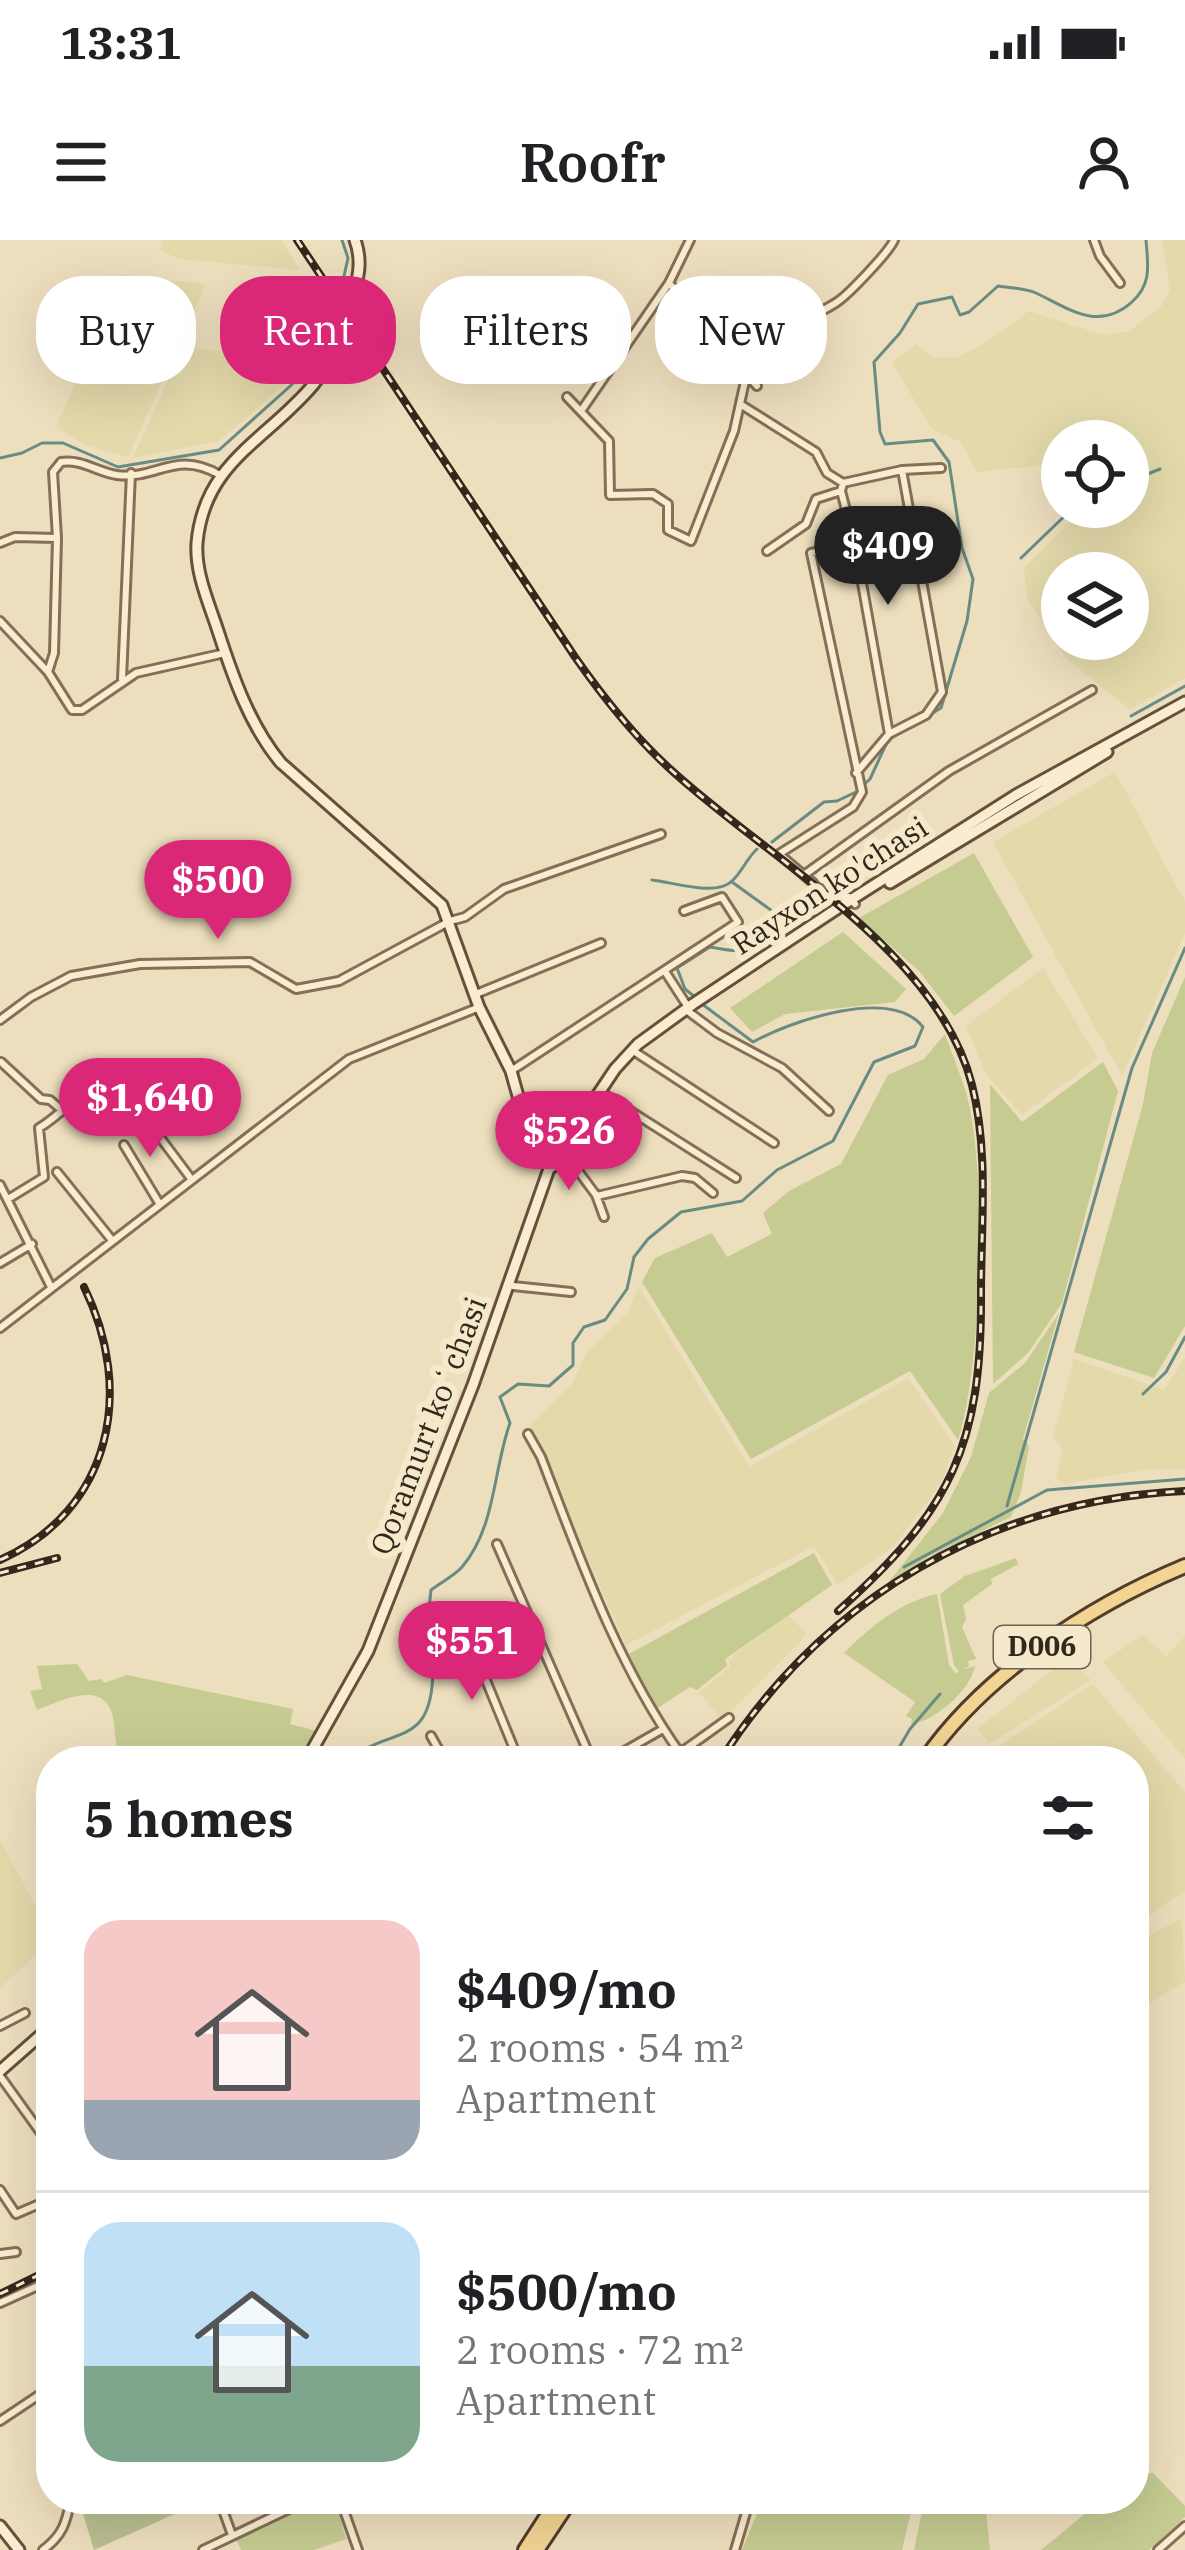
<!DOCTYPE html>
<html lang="en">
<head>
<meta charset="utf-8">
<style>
	body { margin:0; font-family:"IBM Plex Serif",serif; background:#f6f6f6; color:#202124; height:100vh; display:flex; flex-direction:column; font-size:45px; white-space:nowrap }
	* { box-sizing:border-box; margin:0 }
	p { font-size:39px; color:#757577 }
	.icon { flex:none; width:66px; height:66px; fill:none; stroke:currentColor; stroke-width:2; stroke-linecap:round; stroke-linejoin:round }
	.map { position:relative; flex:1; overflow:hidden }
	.panel { position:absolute; left:36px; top:1506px; width:1113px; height:768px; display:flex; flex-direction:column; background:#fff; border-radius:48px; box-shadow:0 12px 48px #0002 }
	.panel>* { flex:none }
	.guide { position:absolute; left:36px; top:36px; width:1113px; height:108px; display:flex; gap:24px }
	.buttons { position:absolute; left:1041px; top:180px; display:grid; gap:24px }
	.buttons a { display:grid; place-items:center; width:108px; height:108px; border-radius:50%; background:#fff; box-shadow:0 12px 48px #0002; font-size:60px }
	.price { position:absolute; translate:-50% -102px; padding:0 27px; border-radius:42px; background:#db2777; color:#fff; font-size:39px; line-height:78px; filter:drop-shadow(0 3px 6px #0008) }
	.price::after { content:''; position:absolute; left:50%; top:72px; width:36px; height:27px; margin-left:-18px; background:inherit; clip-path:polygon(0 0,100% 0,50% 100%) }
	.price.selected { background:#222; color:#fff }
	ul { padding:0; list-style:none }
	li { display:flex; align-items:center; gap:36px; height:300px; padding:0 48px }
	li+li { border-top:3px solid #e0e0e0 }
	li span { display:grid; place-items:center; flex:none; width:336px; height:240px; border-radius:36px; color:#555 }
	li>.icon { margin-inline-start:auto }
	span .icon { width:144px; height:144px; fill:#fffc; stroke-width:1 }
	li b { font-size:51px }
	h2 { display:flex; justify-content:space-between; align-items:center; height:144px; padding:0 48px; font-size:51px }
	.pill { padding:0 42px; border-radius:48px; background:#fff; box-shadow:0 12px 48px #0002; font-size:42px; line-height:108px }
	.pill.selected { background:#db2777; color:#fff }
	.status { display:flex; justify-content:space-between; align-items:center; height:84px; padding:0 60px; background:#fff; direction:ltr }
	.status svg { height:33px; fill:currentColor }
	header { display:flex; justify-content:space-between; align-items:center; height:156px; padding:0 48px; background:#fff; font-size:54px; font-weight:600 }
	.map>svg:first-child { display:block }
	.farmland { fill:#e3d9aa; fill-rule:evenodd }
	.green { fill:#c5cb91 }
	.cemetery { fill:#babf91 }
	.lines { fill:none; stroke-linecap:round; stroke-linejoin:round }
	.stream { stroke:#688c83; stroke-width:3 }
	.street-casing { stroke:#856f56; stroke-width:12 }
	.secondary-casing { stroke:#66503a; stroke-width:15 }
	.primary-casing { stroke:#523d2b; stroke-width:18 }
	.street { stroke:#f9ecd0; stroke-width:6 }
	.secondary { stroke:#f9ecd0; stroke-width:9 }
	.primary { stroke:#f2d493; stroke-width:12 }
	.rail-casing { stroke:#34271b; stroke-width:8 }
	.rail { stroke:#f5e9cc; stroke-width:3; stroke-dasharray:9; stroke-linecap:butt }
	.labels { text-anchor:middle; stroke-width:12; stroke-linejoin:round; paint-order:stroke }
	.shield { fill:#f5e9cc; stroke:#6e6150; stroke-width:3 }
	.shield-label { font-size:27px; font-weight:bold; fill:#34271b }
	.street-label { font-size:30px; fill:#34271b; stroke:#f5e9cc }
</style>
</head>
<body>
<div class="status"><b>13:31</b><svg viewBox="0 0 49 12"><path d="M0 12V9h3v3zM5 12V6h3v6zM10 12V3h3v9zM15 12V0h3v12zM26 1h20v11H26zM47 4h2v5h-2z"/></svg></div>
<header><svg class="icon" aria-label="menu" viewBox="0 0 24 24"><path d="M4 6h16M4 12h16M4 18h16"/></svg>Roofr<svg class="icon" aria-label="person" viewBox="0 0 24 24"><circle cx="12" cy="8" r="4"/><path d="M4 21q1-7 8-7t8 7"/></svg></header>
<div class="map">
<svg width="1185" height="2310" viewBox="0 0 1185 2310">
	<rect width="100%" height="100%" fill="#eddebd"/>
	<path class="farmland" d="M 162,0 L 281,0 L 300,30 L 179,19 L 161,10 Z
		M 1162,0 L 1185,0 L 1185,438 L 1130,470 L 1066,418 L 1027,358 L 1024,328 L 1084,267 L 1128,267 L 1128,201 L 1062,201 L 1062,229 L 1044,225 L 977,232 L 961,202 L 932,189 L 892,123 L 916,104 L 934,117 L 957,117 L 984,104 L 1029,71 L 1103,95 L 1129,91 L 1161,67 L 1170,50 ZM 1062,333 L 1128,333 L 1128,399 L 1062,399 Z
		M 123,35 L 206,44 L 128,217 L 83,204 L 56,187 Z
		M 183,107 L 311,122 L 219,201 L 133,218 Z
		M 1115,532 L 1185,662 L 1185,693 L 1122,836 L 993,602 Z
		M 1043,728 L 1098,818 L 1022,875 L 986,834 L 966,786 Z
		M 638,1045 L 749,1227 L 908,1138 L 955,1206 L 940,1245 L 893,1307 L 838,1345 L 814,1306 L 626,1405 L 530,1186 L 572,1144 L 587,1112 L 628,1073 Z
		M 1185,1118 L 1185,1229 L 1147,1229 L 1065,1244 L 1056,1239 L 1063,1210 L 1053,1196 L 1074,1119 L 1164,1150 Z
		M 788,1375 L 807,1394 L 722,1480 L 699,1453 L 730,1427 L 729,1422 L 735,1414 Z
		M 1143,1395 L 1166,1416 L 1185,1396 L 1185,1519 L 1103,1422 Z
		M 1067,1419 L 1091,1440 L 989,1504 L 978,1488 Z
		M 1093,1444 L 1185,1552 L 1185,1651 L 1134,1685 L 1134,1521 L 1000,1521 L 994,1509 Z
		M 0,1600 L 49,1691 L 37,1714 L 0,1748 Z
		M 1182,1678 L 1185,1742 L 1134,1772 L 1134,1704 Z"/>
	<path class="green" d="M 974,613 L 1033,717 L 954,776 L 919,731 L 859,678 Z
		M 843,692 L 906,749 L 895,762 L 785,774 L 752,792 L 730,768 Z
		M 1185,737 L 1185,1086 L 1154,1138 L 1074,1112 L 1143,864 L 1152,813 Z
		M 945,794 C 952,814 961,835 967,856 C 987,933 982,1125 958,1200 L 910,1131 L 751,1219 L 642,1042 L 655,1018 L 712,993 L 727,1017 L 772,994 L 763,973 L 789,951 L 841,924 L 888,835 L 924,819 Z
		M 1103,822 L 1118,851 L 1062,1063 L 1028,1113 L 993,1144 L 990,844 L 1022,882 Z
		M 1059,1073 L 1023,1199 L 1029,1206 L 1021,1252 L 1011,1277 L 930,1316 L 888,1343 L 943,1273 L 971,1217 L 989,1153 L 1025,1123 Z
		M 814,1313 L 832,1345 L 725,1419 L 727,1426 L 697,1450 L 690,1447 L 656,1469 L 629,1414 Z
		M 1016,1318 L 1018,1324 L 991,1339 L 992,1344 L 963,1365 L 966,1379 L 962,1387 L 976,1419 L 968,1421 L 969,1426 L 962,1430 L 975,1426 C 971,1450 934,1482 911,1484 L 912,1479 L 906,1476 L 915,1462 L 844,1413 C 870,1387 900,1362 937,1354 L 949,1425 L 955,1433 L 959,1432 L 954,1425 L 940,1354 L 965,1336 Z
		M 77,1424 L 89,1441 L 101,1439 L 104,1443 L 127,1435 L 293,1469 L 290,1484 L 317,1491 L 298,1521 L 121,1521 C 115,1506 116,1499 114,1484 C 109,1436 63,1460 37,1470 L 30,1451 L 42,1449 L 37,1426 Z
		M 1134,2232 L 1153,2233 L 1185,2266 L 1185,2277 L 1149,2310 L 1041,2310 L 1103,2259 L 1134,2259 Z
		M 763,2259 L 914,2259 L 902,2310 L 742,2310 Z
		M 945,2259 L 985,2259 L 990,2310 L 914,2310 L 923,2266 L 943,2269 Z
		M 308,2265 L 338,2269 L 346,2299 L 314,2310 L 241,2310 L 236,2299 Z"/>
	<path class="cemetery" d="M 75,2259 L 206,2259 L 206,2260 L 94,2310 L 80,2264 L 74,2266 Z"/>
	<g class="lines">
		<path class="stream" d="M 342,0 L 348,18 L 342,45
			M 0,218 L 22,213 L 42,203 L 63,203 L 118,227 L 219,210 L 307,131 L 319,116 L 333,76 L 330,72
			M 1128,242 L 1160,229
			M 1021,318 L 1074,267
			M 1131,476 L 1185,446
			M 772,602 L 824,562 L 837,561 L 856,552 L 870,539 L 888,500 L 941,468 L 967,381 L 973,339 L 962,308 L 949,222 L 933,200 L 885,204 L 880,192 L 874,122 L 900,93 L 918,64 L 952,57 L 960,75 L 969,72 L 998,46 C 1010,48 1025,48 1036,53 C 1070,69 1098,92 1132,62 C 1152,44 1148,25 1146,0
			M 652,640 C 672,642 716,657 732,641 C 742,632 747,618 757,609
			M 695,757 L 685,749 L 677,728 L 710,707 C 744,713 758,716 781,687 L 779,676 L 732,642
			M 1143,1154 L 1166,1132 L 1185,1097
			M 1007,1266 L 1132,828 L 1185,708
			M 904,1327 L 1047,1250 L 1185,1239
			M 347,1521 C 392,1484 433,1511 433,1427 L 412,1414 L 407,1396 L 428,1377 L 431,1350 C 440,1343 454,1336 462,1327 C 496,1287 493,1230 510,1183 L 500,1157 L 518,1144 L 549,1146 L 573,1125 L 573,1103 L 584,1087 L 605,1080 L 627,1049 L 634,1017 L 648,999 L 681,972 L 742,961 L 777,930 L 833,901 L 874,822 L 915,806 L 923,787 C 891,746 791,781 753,802 L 702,764
			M 891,1521 L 910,1489 L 940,1454"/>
		<g class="street-casing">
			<path id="street" d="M 1094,0 L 1100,16 L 1120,43
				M 669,43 L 757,146
				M 567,157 L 609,201 L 610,255 L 653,254 L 668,264 L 668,290 L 691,301 L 734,191 L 747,132 C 769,117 785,99 804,82 C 814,74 827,69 837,62 C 848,55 890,11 894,0
				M 740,164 L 816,212 L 827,233 L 843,243 L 902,230 L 941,228
				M 581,171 L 669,43 L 690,0
				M 843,243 L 841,251 L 855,304 L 889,494
				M 0,303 L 15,297 L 57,298
				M 855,304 L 811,313 L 862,552 L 853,567 L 779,614 L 831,658 L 849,657 L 855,664
				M 767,311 L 806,284 L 816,259 L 841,251
				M 0,381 L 48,432 L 72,470 L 82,470 L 136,433 L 225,413
				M 48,432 L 54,413 L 57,298 L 53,232 L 61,222 C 82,219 97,232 117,235 C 158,240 175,209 220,235
				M 122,439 L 131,233
				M 856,533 L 889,494 L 926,475 L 942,452 L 902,230
				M 804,635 L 949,531 L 1092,450
				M 666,733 L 688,767
				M 476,754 L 601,703
				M 685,769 L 717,793 L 782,828 L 829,871
				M 0,780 L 31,757 L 71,736 L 140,724 L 250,722 L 296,749 L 339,741 L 450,681 L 465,677 L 504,649 L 661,594
				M 632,810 L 774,903
				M 1,822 L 41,859 L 50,860 L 63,871
				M 511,831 L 738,682 L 722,657 L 684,671
				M 599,851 L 736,938
				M 157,880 L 159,896 L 192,940
				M 124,905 L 159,963
				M 561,908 L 596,955 L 604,977
				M 57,932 L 111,999
				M 0,945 L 51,1047
				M 597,956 L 682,936 L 695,938 L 713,953
				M 8,959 L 44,937 L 39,888 C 70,870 87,838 122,829
				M 0,1023 L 32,1004
				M 513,1046 L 571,1052
				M 0,1088 L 349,819 L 477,768
				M 528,1194 L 541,1217 C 580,1318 617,1424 680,1513
				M 497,1304 L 592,1521
				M 465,1389 L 519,1521
				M 431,1496 L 445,1521
				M 607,1521 L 663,1489
				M 669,1521 L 729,1478
				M 0,1786 L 25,1773
				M 0,1836 L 51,1907
				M 0,1950 L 16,1974 L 51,1959
				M 0,2014 L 16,2012
				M 0,2063 L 51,2040
				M 0,2181 L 51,2147
				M 219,2259 L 232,2295
				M 340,2259 L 358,2310
				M 43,2310 C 63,2295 66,2283 71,2259
				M 203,2310 L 310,2259
				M 735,2310 L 750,2259
				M 1158,2310 L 1185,2286"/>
		</g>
		<g class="secondary-casing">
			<path id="secondary" d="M 355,0 C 363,22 358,40 351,62 C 342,90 332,123 313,145 C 267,200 204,222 197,303 C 195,333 209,363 218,391 C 233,437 250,486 281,523 L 442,665 L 479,767 L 511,831 L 532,906 L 552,927
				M 890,643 L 1107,512
				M 306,1521 L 368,1411 L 473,1145 L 550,926 L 615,829 L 638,804 L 693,764 L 838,668 L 1016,555 L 1185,462
				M 0,1831 L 51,1786
				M 0,2286 L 19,2310"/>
		</g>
		<g class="primary-casing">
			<path id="primary" d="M 924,1521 C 983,1435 1089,1366 1185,1326
				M 525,2310 L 558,2259
				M 537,2310 L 571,2259"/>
		</g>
		<use href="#street" class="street"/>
		<use href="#secondary" class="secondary"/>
		<use href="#primary" class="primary"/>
		<g class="rail-casing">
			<path id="rail" d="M 297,0 L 575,417 C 603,457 633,495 669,528 C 767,619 938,710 972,845 C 989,911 981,986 981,1054 C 982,1206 951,1270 838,1371
				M 0,1320 C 112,1270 135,1151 84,1047
				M 0,1333 L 57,1318
				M 720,1521 C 824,1357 992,1260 1185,1251
				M 0,2054 L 51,2029"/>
		</g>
		<use href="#rail" class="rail"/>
	</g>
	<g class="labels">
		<rect class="shield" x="994" y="1386" width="96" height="42" rx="9"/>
		<g class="shield-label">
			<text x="1042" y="1416">D006</text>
		</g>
		<g class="street-label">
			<text transform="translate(830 646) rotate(-33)" y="10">Rayxon ko'chasi</text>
			<text transform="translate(429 1186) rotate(-69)" y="10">Qoramurt koʻchasi</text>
		</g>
	</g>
</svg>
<div class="buttons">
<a><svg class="icon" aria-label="locate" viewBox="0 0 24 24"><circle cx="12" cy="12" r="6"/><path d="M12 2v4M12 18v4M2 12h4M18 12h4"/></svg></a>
<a><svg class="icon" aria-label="layers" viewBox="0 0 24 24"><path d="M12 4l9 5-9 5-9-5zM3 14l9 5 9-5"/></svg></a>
</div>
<b class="price selected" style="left:888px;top:368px">$409</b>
<b class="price" style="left:218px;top:702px">$500</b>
<b class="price" style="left:150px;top:920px">$1,640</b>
<b class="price" style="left:569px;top:953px">$526</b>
<b class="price" style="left:472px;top:1463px">$551</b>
<div class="guide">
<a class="pill">Buy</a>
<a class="pill selected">Rent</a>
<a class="pill">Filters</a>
<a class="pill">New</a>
</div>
<section class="panel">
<h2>5 homes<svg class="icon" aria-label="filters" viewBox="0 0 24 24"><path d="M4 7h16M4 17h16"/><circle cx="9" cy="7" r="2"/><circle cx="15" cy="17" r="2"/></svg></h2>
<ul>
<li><span style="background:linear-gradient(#f6c9c9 75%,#9aa5b1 0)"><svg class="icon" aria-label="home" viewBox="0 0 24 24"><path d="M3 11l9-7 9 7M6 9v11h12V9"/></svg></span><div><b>$409/mo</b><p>2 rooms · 54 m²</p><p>Apartment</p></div></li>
<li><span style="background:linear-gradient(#bfe0f5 60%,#7fa58c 0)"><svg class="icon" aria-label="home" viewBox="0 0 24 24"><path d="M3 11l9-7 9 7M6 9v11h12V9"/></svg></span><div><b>$500/mo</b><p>2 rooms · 72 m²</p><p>Apartment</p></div></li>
</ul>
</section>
</div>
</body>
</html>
